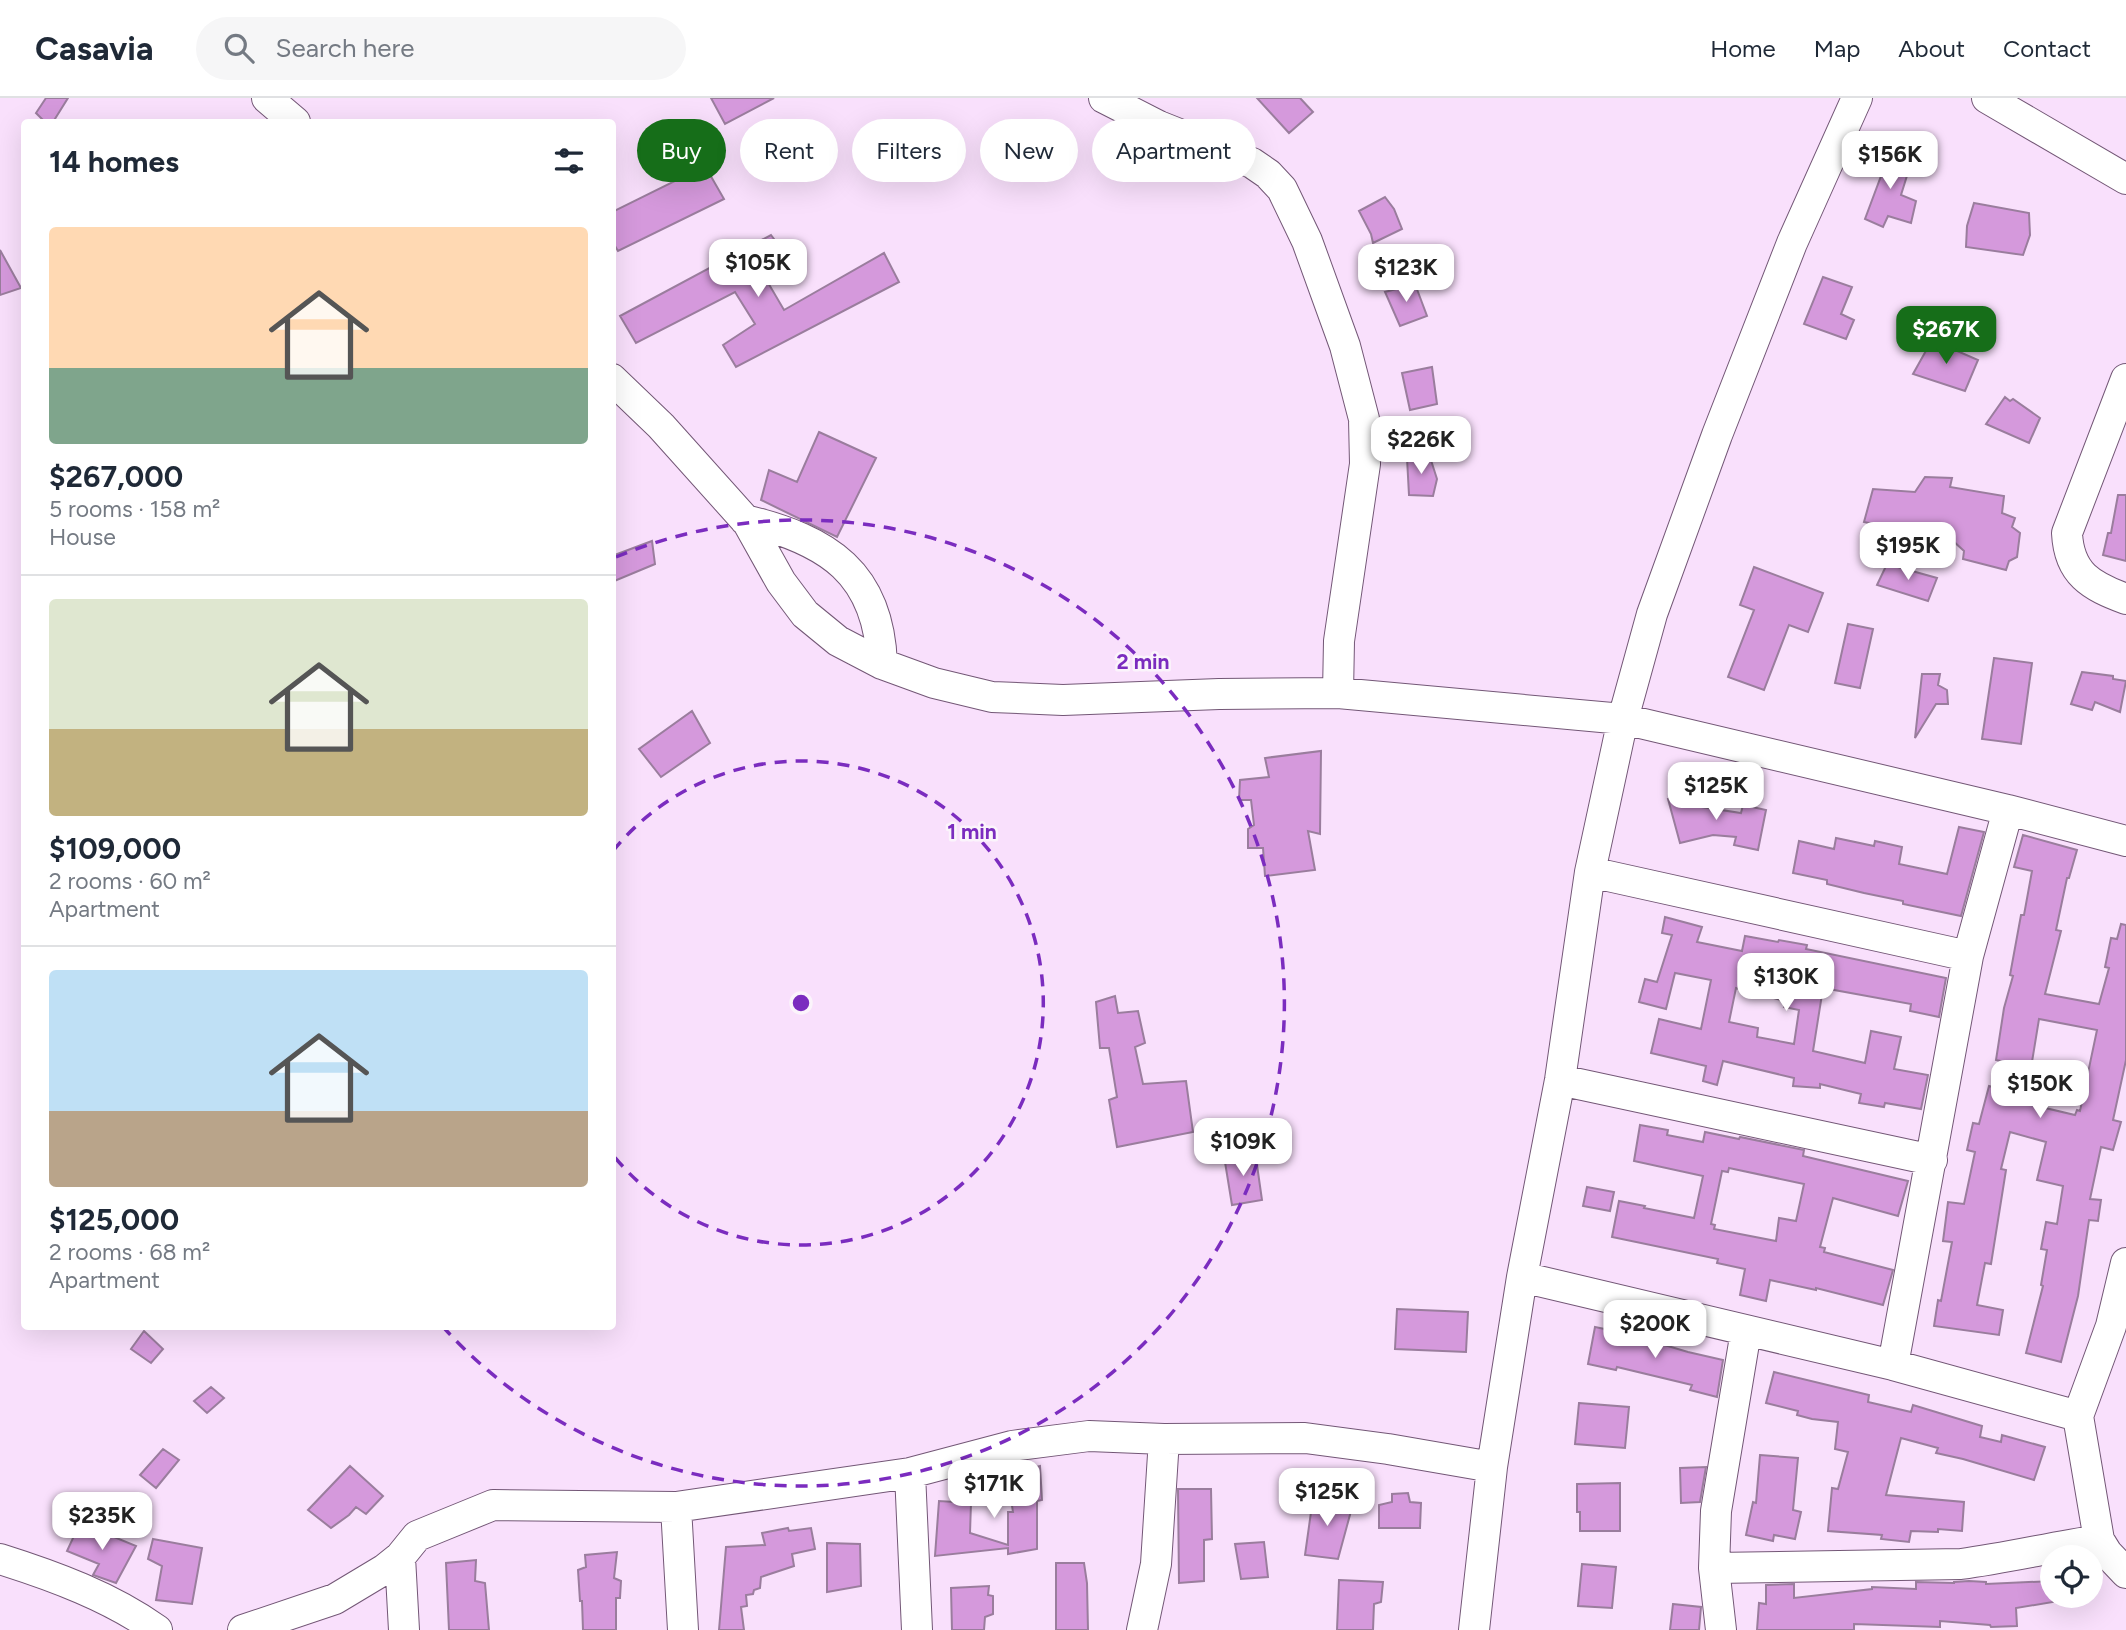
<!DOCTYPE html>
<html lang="en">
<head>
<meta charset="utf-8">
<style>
	body { margin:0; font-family:Figtree,sans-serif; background:#f6f6f7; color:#1f2937; height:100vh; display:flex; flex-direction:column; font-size:26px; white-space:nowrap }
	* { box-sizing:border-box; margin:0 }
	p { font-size:23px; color:#747a83 }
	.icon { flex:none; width:38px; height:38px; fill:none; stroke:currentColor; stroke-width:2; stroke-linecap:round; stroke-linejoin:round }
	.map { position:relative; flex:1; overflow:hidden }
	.drawer { position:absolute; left:21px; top:21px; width:595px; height:1211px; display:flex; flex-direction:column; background:#fff; border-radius:7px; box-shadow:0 7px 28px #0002 }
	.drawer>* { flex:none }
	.hud { position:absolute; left:637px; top:21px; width:665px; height:63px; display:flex; gap:14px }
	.controls { position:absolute; left:2040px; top:1447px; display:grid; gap:14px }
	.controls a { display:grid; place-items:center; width:63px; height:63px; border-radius:50%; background:#fff; box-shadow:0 7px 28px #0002; font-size:35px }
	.price { position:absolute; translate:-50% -60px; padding:0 16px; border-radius:14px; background:#fff; color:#222; font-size:23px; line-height:46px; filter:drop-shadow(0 2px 4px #0008) }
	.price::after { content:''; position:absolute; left:50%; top:42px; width:21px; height:16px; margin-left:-10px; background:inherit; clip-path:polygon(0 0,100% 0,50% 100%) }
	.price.on { background:#166e19; color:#fff }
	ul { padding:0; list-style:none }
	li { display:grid; align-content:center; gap:14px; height:371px; padding:0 28px }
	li+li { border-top:2px solid #e0e1e3 }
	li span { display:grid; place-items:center; height:217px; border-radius:7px; color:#555 }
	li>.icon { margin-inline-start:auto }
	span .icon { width:126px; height:126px; fill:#fffc; stroke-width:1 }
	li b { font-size:30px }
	h2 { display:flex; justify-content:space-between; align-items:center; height:84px; padding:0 28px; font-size:30px }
	.chip { padding:0 24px; border-radius:32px; background:#fff; box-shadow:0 7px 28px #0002; font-size:24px; line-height:63px }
	.chip.on { background:#166e19; color:#fff }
	header { display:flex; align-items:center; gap:42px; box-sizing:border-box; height:98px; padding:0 35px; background:#fff; border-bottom:2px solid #e0e1e3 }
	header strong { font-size:33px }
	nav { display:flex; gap:38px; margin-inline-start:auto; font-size:24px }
	.search { width:490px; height:63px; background:#f6f6f7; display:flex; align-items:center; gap:18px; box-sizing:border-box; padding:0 24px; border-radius:38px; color:#747a83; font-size:26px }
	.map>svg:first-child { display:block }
	.building { fill:#d599dc; stroke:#9a7d9d; stroke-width:2; fill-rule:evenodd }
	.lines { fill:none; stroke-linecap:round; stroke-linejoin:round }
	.minor-casing { stroke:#735776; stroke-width:32 }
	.minor { stroke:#fff; stroke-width:30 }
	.ring { fill:none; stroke:#7b2cbf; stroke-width:3.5; stroke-dasharray:12 9 }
	.centre { fill:#7b2cbf; stroke:#fbf4fb; stroke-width:3.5 }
	.ring-label { font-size:21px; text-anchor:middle; font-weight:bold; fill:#7b2cbf; stroke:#fbf4fb; stroke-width:5; stroke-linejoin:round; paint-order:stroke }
</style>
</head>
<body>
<header>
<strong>Casavia</strong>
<div class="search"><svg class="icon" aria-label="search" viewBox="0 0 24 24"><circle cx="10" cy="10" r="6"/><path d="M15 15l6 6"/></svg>Search here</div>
<nav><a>Home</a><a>Map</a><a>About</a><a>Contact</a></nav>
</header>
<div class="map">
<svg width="2126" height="1532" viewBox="0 0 2126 1532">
	<rect width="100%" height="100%" fill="#f9e0fc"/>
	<path class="building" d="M 46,0 L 68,0 L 53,24 L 45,24 L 36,15 Z
		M 711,0 L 774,0 L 725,26 Z
		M 1257,0 L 1300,0 L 1313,14 L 1289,35 Z
		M 1874,53 L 1910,68 L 1901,97 L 1916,103 L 1911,125 L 1888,118 L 1883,129 L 1865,121 L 1881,78 L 1867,72 Z
		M 705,68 L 724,101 L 618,153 L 612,143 L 612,114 Z
		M 1385,99 L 1394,111 L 1402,131 L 1373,145 L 1371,136 L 1359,113 Z
		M 1974,105 L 2029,115 L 2030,137 L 2023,157 L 1966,149 L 1967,128 Z
		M 771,137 L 789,161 L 767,183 L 784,212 L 884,155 L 899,184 L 736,269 L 723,247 L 755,226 L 735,194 L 636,245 L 620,218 Z
		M 0,152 L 21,190 L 0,197 Z
		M 1823,179 L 1852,189 L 1841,216 L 1854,222 L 1846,241 L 1804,226 Z
		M 1415,186 L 1427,218 L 1400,228 L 1385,194 Z
		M 1932,242 L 1978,262 L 1965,293 L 1913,276 Z
		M 1432,269 L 1437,306 L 1410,312 L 1402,275 Z
		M 2005,299 L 2010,303 L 2013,301 L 2040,320 L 2029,345 L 1986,326 Z
		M 819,334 L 876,360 L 837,439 L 761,402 L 769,372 L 797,384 Z
		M 1429,356 L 1437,381 L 1433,398 L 1409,397 L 1407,360 Z
		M 1925,379 L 1952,380 L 1950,389 L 2004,398 L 2002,415 L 2015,420 L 2012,429 L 2020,435 L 2017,459 L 2009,463 L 2006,472 L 1963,461 L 1964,453 L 1952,442 L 1864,424 L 1873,391 L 1915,394 Z
		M 2118,397 L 2126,397 L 2126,463 L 2103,457 L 2108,435 L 2111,435 Z
		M 652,443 L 655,466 L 612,484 L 612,458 Z
		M 1887,466 L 1937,480 L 1928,503 L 1877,487 Z
		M 1754,469 L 1823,495 L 1808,534 L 1789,527 L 1764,592 L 1728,579 L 1754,512 L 1740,507 Z
		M 1848,526 L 1873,531 L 1860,590 L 1835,585 Z
		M 1994,560 L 2032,565 L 2021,646 L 1982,641 Z
		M 2082,574 L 2113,578 L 2113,581 L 2126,583 L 2120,614 L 2095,604 L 2092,612 L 2071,606 Z
		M 1922,576 L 1940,576 L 1938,587 L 1947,592 L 1948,606 L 1936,606 L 1915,640 Z
		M 692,613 L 710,645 L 661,679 L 639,651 Z
		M 1321,653 L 1320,736 L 1308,733 L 1315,772 L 1265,778 L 1263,750 L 1248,750 L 1248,731 L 1254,727 L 1251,702 L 1239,702 L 1240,682 L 1269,679 L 1265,660 Z
		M 1697,693 L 1702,709 L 1741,715 L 1743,707 L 1766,712 L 1758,752 L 1734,747 L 1736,739 L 1713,737 L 1680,745 L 1668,701 Z
		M 1959,729 L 1984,734 L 1961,818 L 1903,806 L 1903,803 L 1864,795 L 1827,786 L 1827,782 L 1793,775 L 1799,743 L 1834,751 L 1836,740 L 1874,748 L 1875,743 L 1902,749 L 1899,766 L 1947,776 Z
		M 2023,737 L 2077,752 L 2069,780 L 2067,780 L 2056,832 L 2061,833 L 2045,896 L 2099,906 L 2109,870 L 2105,869 L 2111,840 L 2117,841 L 2121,826 L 2126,827 L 2126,962 L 2113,1022 L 2121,1024 L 2113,1052 L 2101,1049 L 2090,1101 L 2101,1102 L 2098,1123 L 2089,1122 L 2078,1198 L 2061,1264 L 2026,1255 L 2043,1188 L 2041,1187 L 2047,1152 L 2041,1151 L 2046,1124 L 2057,1126 L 2063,1088 L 2037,1082 L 2046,1044 L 2010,1034 L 2001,1071 L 2006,1072 L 1991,1166 L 1985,1165 L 1977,1207 L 2003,1212 L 1999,1237 L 1934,1228 L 1938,1202 L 1941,1203 L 1952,1144 L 1943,1143 L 1948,1104 L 1964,1106 L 1975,1054 L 1967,1052 L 1973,1025 L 1979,1026 L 1989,988 L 2026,998 L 2024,1005 L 2075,1017 L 2077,1012 L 2080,1013 L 2097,932 L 2039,921 L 2031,970 L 1996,962 L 2004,910 L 2013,878 L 2010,877 L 2021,817 L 2024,817 L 2032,773 L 2014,769 Z
		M 1665,819 L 1702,829 L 1697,844 L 1742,853 L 1745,838 L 1778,844 L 1779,842 L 1807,847 L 1806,851 L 1946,880 L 1939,919 L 1910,913 L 1911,906 L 1823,890 L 1813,953 L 1865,965 L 1871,933 L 1901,939 L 1894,971 L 1928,977 L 1921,1011 L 1885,1005 L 1884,1009 L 1859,1005 L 1861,996 L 1820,986 L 1820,990 L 1793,988 L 1794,980 L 1723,963 L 1717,987 L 1703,983 L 1706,968 L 1651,955 L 1659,921 L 1701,931 L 1711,882 L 1675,875 L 1666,911 L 1639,904 L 1645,881 L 1657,884 L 1672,837 L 1662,835 ZM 1736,890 L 1785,903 L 1784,909 L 1799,912 L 1794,946 L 1757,939 L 1758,930 L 1729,924 Z
		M 1115,898 L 1118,915 L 1138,913 L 1145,945 L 1135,949 L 1143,986 L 1186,983 L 1193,1034 L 1117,1049 L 1109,1002 L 1117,999 L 1109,950 L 1100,950 L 1096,904 Z
		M 1640,1027 L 1668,1032 L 1667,1037 L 1703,1044 L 1705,1034 L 1739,1041 L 1740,1039 L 1804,1052 L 1803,1058 L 1908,1083 L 1898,1118 L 1833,1100 L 1820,1149 L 1825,1150 L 1824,1154 L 1893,1172 L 1883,1207 L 1816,1190 L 1816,1192 L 1770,1182 L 1766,1203 L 1740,1197 L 1745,1171 L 1717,1165 L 1718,1161 L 1612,1139 L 1619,1103 L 1645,1108 L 1644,1110 L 1694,1120 L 1703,1078 L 1634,1063 ZM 1729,1070 L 1804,1086 L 1796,1123 L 1779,1120 L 1776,1143 L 1714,1131 L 1715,1127 L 1711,1126 L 1722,1073 L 1728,1074 Z
		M 1255,1053 L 1262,1102 L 1232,1107 L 1224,1058 Z
		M 1587,1089 L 1614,1094 L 1610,1113 L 1583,1108 Z
		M 1397,1211 L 1468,1214 L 1466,1254 L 1395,1251 Z
		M 1595,1229 L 1624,1235 L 1688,1254 L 1723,1262 L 1717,1299 L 1690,1292 L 1692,1287 L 1617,1269 L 1616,1272 L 1588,1266 Z
		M 144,1233 L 163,1251 L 151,1265 L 131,1251 Z
		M 1774,1274 L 1869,1297 L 1868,1304 L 1911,1314 L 1913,1307 L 1982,1328 L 1980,1339 L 2001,1344 L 2002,1337 L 2045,1349 L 2034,1382 L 1963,1361 L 1936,1355 L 1938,1350 L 1901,1340 L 1886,1397 L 1964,1404 L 1962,1433 L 1938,1431 L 1938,1434 L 1911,1433 L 1909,1444 L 1881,1441 L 1882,1437 L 1828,1433 L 1832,1390 L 1838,1391 L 1848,1354 L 1835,1351 L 1838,1324 L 1812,1321 L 1797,1317 L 1798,1313 L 1766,1305 Z
		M 211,1289 L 224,1300 L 207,1315 L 194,1303 Z
		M 1579,1305 L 1629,1309 L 1625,1350 L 1575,1346 Z
		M 163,1351 L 179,1362 L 156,1390 L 140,1377 Z
		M 1760,1357 L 1798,1360 L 1793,1412 L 1801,1414 L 1795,1441 L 1774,1437 L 1773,1443 L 1746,1437 L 1753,1404 L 1756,1405 Z
		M 350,1368 L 383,1398 L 366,1416 L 356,1409 L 349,1417 L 331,1430 L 308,1412 Z
		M 1040,1368 L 1042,1402 L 1037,1403 L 1037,1451 L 1008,1456 L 1008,1450 L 935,1458 L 939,1403 L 971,1405 L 970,1435 L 1008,1447 L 1008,1414 L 1013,1414 L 1007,1376 Z
		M 1706,1369 L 1700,1404 L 1681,1405 L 1680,1370 Z
		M 1620,1385 L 1620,1433 L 1580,1433 L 1580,1414 L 1577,1414 L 1577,1386 Z
		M 1178,1391 L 1211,1391 L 1212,1441 L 1204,1442 L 1204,1483 L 1179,1485 Z
		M 1408,1395 L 1410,1404 L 1421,1405 L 1420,1430 L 1379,1430 L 1379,1407 L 1392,1404 L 1392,1396 Z
		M 1323,1397 L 1347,1400 L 1342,1415 L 1351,1413 L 1338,1461 L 1305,1457 L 1312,1407 L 1323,1410 Z
		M 80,1425 L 136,1448 L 116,1485 L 93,1477 L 99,1466 L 67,1453 Z
		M 788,1430 L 789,1433 L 811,1430 L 815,1451 L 792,1456 L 794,1468 L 761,1479 L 760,1490 L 754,1492 L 753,1496 L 746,1497 L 747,1508 L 741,1509 L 744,1532 L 719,1532 L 726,1449 L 765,1447 L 762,1435 Z
		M 153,1441 L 202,1450 L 192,1506 L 156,1502 L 162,1468 L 148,1461 Z
		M 1264,1444 L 1268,1479 L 1241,1481 L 1235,1446 Z
		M 827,1445 L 860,1446 L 861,1488 L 827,1494 Z
		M 617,1454 L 614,1480 L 621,1483 L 620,1500 L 616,1500 L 616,1532 L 583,1532 L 582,1503 L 580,1503 L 578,1472 L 586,1469 L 585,1457 Z
		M 476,1462 L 475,1483 L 485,1485 L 489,1532 L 449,1532 L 446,1465 Z
		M 1056,1465 L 1084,1465 L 1087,1485 L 1088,1532 L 1056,1532 Z
		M 1582,1466 L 1616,1469 L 1612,1510 L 1578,1508 Z
		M 1339,1482 L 1383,1484 L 1381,1504 L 1374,1506 L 1373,1532 L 1337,1532 Z
		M 1969,1483 L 1986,1484 L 1986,1486 L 2053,1483 L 2053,1504 L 2016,1510 L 2017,1528 L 1991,1529 L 1990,1527 L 1940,1523 L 1940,1529 L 1854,1526 L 1854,1532 L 1757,1532 L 1759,1505 L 1766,1506 L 1766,1487 L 1794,1486 L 1794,1500 L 1872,1491 L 1872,1489 L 1916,1491 L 1916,1484 L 1954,1485 L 1954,1484 Z
		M 989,1488 L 988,1497 L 993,1498 L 993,1516 L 985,1519 L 984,1532 L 952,1532 L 951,1490 Z
		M 1673,1506 L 1701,1509 L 1699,1532 L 1670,1532 Z"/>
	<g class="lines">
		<g class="minor-casing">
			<path id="minor" d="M 267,0 L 295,24
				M 1104,0 L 1159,28 L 1252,65 L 1268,76 L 1282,91 L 1307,143 L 1345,248 L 1364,321 L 1365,366 L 1339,543 L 1338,595
				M 1987,0 L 2126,81
				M 612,281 L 661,328 L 748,425 L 781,484 L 805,516 L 838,543 L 882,566 L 934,585 L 992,599 L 1063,602 L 1219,596 L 1338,595 L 1623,621 L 2008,712 L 2126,743
				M 2126,281 L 2067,435 C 2069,476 2091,488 2126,501
				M 745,422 C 828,442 879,475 882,566
				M 1590,774 L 1968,858
				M 1560,982 L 1932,1062
				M 2126,1165 L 2111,1228 L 2078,1318 L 2099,1442 L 2107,1455 L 2126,1475
				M 1522,1179 L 1893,1267 L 2078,1318
				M 1893,1267 L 1968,858 L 2008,712
				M 910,1375 L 917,1532
				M 676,1409 L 683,1532
				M 400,1459 L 404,1532
				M 0,1461 C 54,1478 111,1499 157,1532
				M 1714,1470 L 1961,1466 C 2007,1460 2052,1449 2099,1442
				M 243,1532 L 335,1501 L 385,1471 L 400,1459 L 417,1438 L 493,1407 L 676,1409 L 910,1375 L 1012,1348 L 1089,1338 L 1164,1341 L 1305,1340 L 1388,1351 L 1492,1369
				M 1142,1532 L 1156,1466 L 1164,1341
				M 1474,1532 L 1492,1369 L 1522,1179 L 1560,982 L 1590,774 L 1623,621 L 1652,516 L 1717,337 L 1792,145 L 1857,0
				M 1721,1532 L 1714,1470 L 1716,1413 L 1746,1233"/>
		</g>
		<use href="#minor" class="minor"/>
	</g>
	<g class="ring">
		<path d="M613 753A242 242 0 1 1 613 1057"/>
		<path d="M616 459A483 483 0 1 1 445 1231"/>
	</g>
	<circle cx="801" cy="905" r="10" class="centre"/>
	<g class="ring-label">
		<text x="1143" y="571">2 min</text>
		<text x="972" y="741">1 min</text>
	</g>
</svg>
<div class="controls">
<a><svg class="icon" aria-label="locate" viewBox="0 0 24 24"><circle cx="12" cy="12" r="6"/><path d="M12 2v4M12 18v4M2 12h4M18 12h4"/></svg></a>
</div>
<b class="price" style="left:1890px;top:93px">$156K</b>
<b class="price" style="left:758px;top:201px">$105K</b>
<b class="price" style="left:1406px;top:206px">$123K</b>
<b class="price on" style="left:1946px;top:268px">$267K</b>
<b class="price" style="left:1421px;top:378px">$226K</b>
<b class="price" style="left:1908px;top:484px">$195K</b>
<b class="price" style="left:1716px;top:724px">$125K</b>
<b class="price" style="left:1786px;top:915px">$130K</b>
<b class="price" style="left:2040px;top:1022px">$150K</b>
<b class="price" style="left:1243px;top:1080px">$109K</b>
<b class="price" style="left:1655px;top:1262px">$200K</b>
<b class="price" style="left:994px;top:1422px">$171K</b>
<b class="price" style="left:1327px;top:1430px">$125K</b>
<b class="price" style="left:102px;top:1454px">$235K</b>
<div class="hud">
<a class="chip on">Buy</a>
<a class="chip">Rent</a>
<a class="chip">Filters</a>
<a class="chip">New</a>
<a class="chip">Apartment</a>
</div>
<section class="drawer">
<h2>14 homes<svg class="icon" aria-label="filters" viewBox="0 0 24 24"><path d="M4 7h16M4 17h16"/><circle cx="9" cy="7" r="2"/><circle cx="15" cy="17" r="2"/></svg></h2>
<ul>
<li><span style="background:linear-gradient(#ffd9b3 65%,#7fa58c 0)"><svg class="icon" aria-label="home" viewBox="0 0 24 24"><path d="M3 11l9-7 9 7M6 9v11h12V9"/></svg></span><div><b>$267,000</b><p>5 rooms · 158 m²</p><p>House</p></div></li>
<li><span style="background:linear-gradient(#dfe7d0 60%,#c2b280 0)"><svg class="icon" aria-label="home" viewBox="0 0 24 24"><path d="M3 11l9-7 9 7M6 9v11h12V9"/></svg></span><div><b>$109,000</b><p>2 rooms · 60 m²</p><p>Apartment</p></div></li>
<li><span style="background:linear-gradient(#bfe0f5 65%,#b9a48a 0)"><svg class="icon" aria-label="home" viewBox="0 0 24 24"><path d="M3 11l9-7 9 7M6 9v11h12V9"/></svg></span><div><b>$125,000</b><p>2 rooms · 68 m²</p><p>Apartment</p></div></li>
</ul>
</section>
</div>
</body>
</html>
